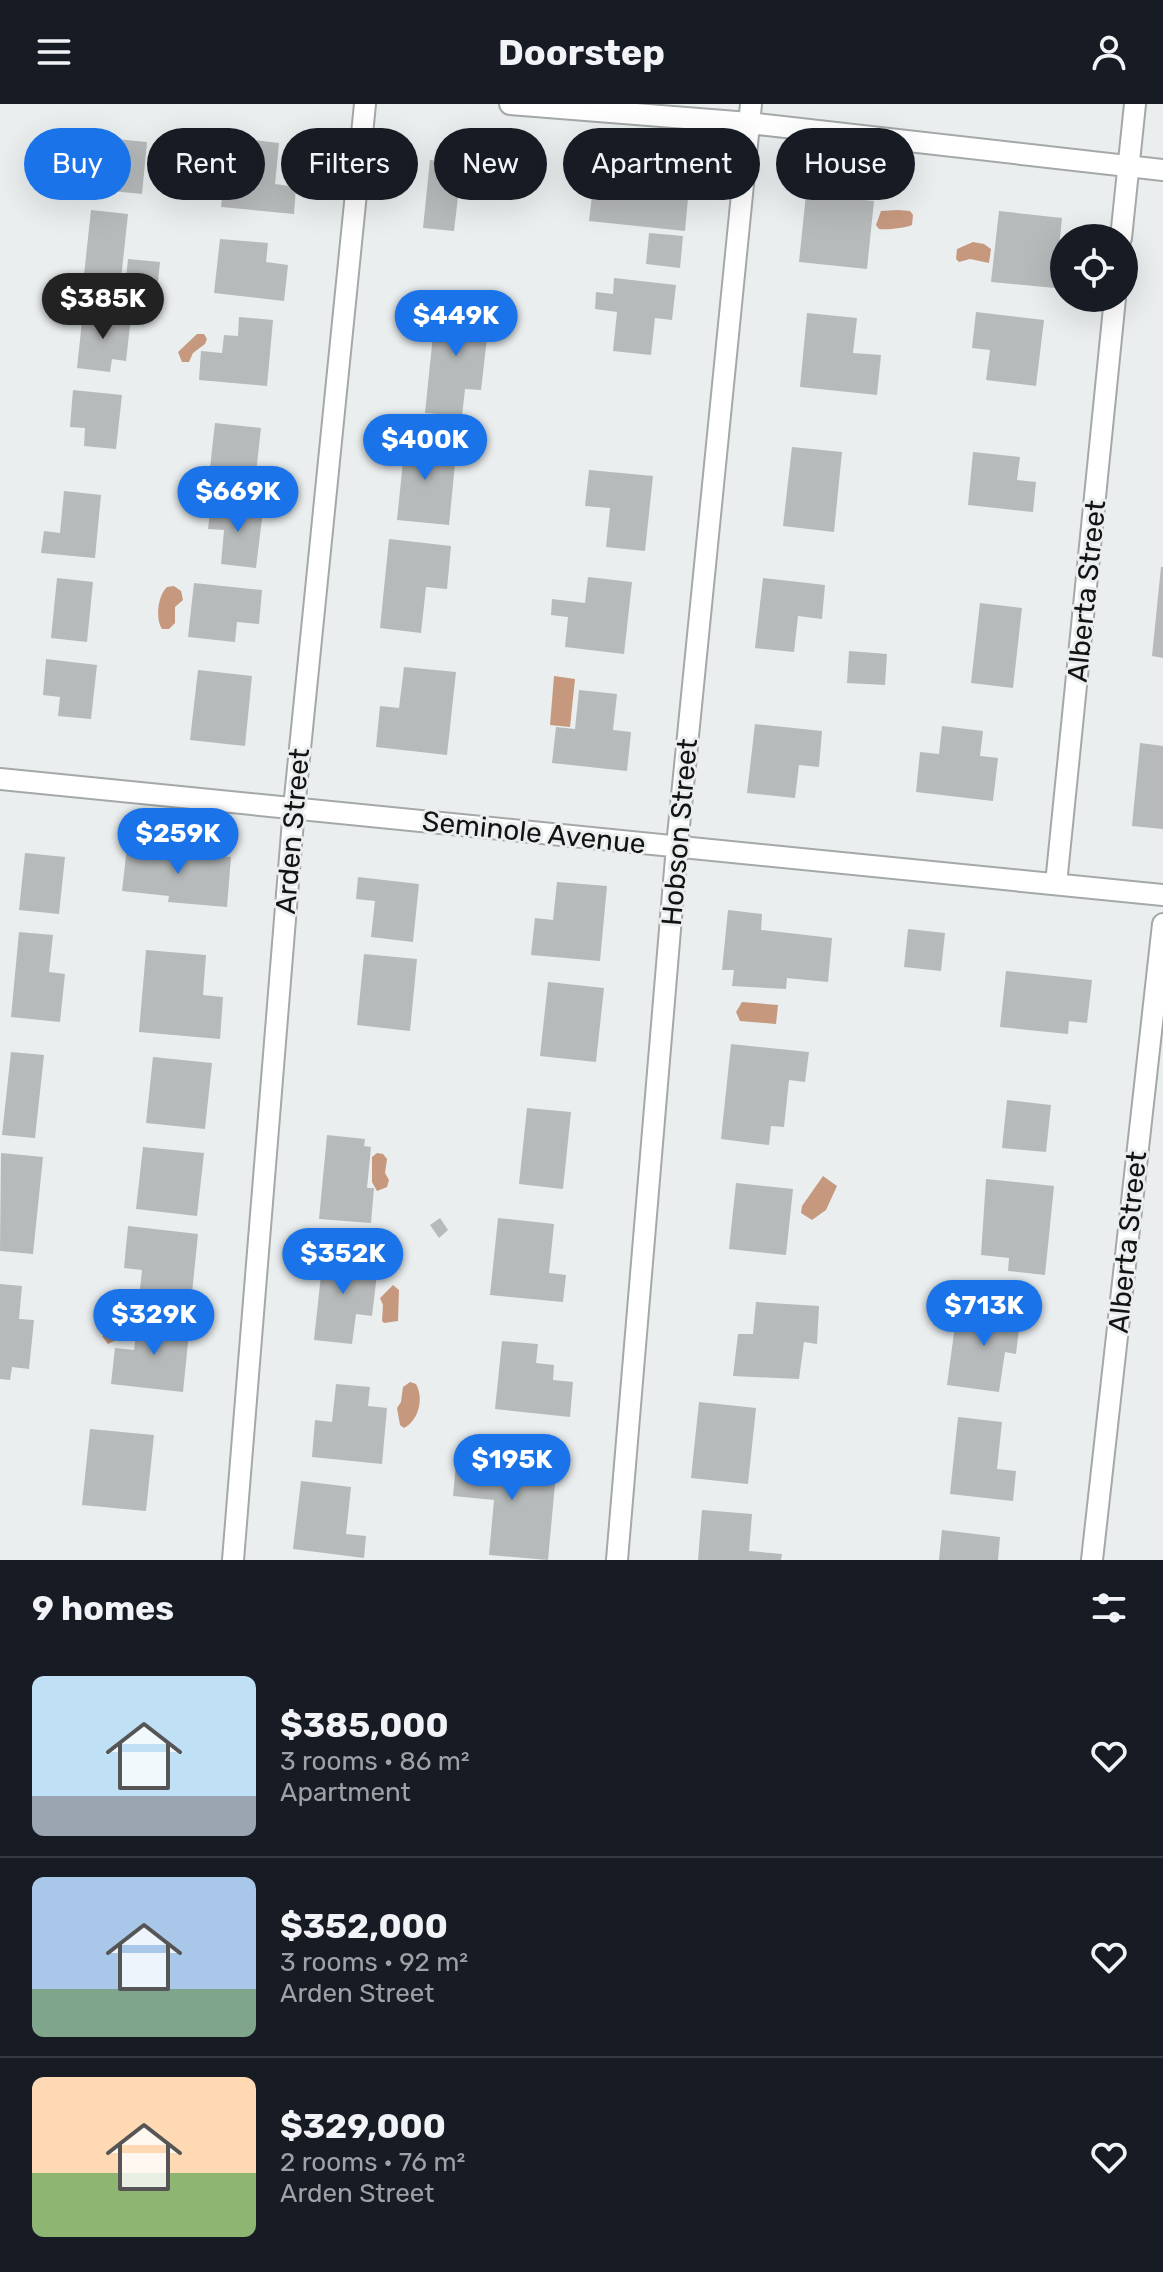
<!DOCTYPE html>
<html lang="en">
<head>
<meta charset="utf-8">
<style>
	body { margin:0; font-family:Rubik,sans-serif; background:#242831; color:#f1f3f6; height:100vh; display:flex; flex-direction:column; font-size:30px; white-space:nowrap }
	* { box-sizing:border-box; margin:0 }
	p { font-size:26px; color:#9ea1a6 }
	.icon { flex:none; width:44px; height:44px; fill:none; stroke:currentColor; stroke-width:2; stroke-linecap:round; stroke-linejoin:round }
	.map { position:relative; height:1456px; overflow:hidden }
	.details { display:flex; flex-direction:column; background:#171b24; flex:1 }
	.details>* { flex:none }
	.hud { position:absolute; left:24px; top:24px; width:1116px; height:72px; display:flex; gap:16px }
	.buttons { position:absolute; left:1050px; top:120px; display:grid; gap:16px }
	.buttons a { display:grid; place-items:center; width:88px; height:88px; border-radius:50%; background:#171b24; box-shadow:0 8px 32px #0002; font-size:40px }
	.price { position:absolute; translate:-50% -68px; padding:0 18px; border-radius:28px; background:#1a73e8; color:#fff; font-size:26px; line-height:52px; filter:drop-shadow(0 2px 4px #0008) }
	.price::after { content:''; position:absolute; left:50%; top:48px; width:24px; height:18px; margin-left:-12px; background:inherit; clip-path:polygon(0 0,100% 0,50% 100%) }
	.price.on { background:#222; color:#fff }
	ul { padding:0; list-style:none }
	li { display:flex; align-items:center; gap:24px; height:200px; padding:0 32px }
	li+li { border-top:2px solid #363941 }
	li span { display:grid; place-items:center; flex:none; width:224px; height:160px; border-radius:12px; color:#555 }
	li>.icon { margin-inline-start:auto }
	span .icon { width:96px; height:96px; fill:#fffc; stroke-width:1 }
	li b { font-size:34px }
	h2 { display:flex; justify-content:space-between; align-items:center; height:96px; padding:0 32px; font-size:34px }
	.tag { padding:0 28px; border-radius:36px; background:#171b24; box-shadow:0 8px 32px #0002; font-size:28px; line-height:72px }
	.tag.on { background:#1a73e8; color:#fff }
	header { display:flex; justify-content:space-between; align-items:center; height:104px; padding:0 32px; background:#171b24; font-size:36px; font-weight:700 }
	.map>svg:first-child { display:block }
	.water { fill:#c6997f }
	.building { fill:#b7baba }
	.lines { fill:none; stroke-linecap:round; stroke-linejoin:round }
	.minor-casing { stroke:#a4a8a8; stroke-width:24 }
	.minor { stroke:#fff; stroke-width:20 }
	.labels { text-anchor:middle; stroke-width:6; stroke-linejoin:round; paint-order:stroke }
	.street-label { font-size:28px; fill:#121313; stroke:#eaeeef }
</style>
</head>
<body>
<header><svg class="icon" aria-label="menu" viewBox="0 0 24 24"><path d="M4 6h16M4 12h16M4 18h16"/></svg>Doorstep<svg class="icon" aria-label="person" viewBox="0 0 24 24"><circle cx="12" cy="8" r="4"/><path d="M4 21q1-7 8-7t8 7"/></svg></header>
<div class="map">
<svg width="1163" height="1456" viewBox="0 0 1163 1456">
	<rect width="100%" height="100%" fill="#eaeeef"/>
	<path class="water" d="M 898,106 L 910,107 L 913,111 L 912,121 C 905,124 887,126 879,125 L 876,121 L 881,107 Z
		M 973,138 L 984,140 L 991,145 L 989,159 L 970,155 L 959,158 L 956,155 L 957,145 Z
		M 197,230 L 204,230 L 207,235 L 205,240 L 193,249 L 189,258 L 182,258 L 178,248 Z
		M 174,482 L 181,487 L 183,496 L 175,503 L 175,519 L 169,525 L 162,525 C 155,515 158,491 167,483 Z
		M 554,572 L 575,575 L 570,623 L 550,621 Z
		M 742,898 L 778,901 L 776,920 L 740,917 L 736,908 Z
		M 377,1049 L 383,1050 L 387,1055 L 385,1069 L 389,1076 L 387,1083 L 377,1087 L 372,1078 L 372,1053 Z
		M 823,1072 L 837,1082 L 826,1106 L 812,1116 L 801,1109 L 802,1102 Z
		M 393,1181 L 399,1186 L 398,1217 L 384,1219 L 382,1217 L 383,1201 L 380,1194 Z
		M 136,1218 L 134,1237 L 121,1234 L 108,1240 L 102,1232 L 118,1219 Z
		M 410,1278 L 416,1280 C 424,1294 419,1316 404,1324 L 400,1321 L 397,1304 L 401,1298 L 403,1283 Z"/>
	<path class="building" d="M 116,35 L 147,38 L 142,90 L 93,85 L 97,49 L 114,51 Z
		M 245,35 L 279,39 L 275,80 L 296,83 L 294,110 L 221,103 L 225,58 L 242,60 Z
		M 430,56 L 481,62 L 477,95 L 458,93 L 454,127 L 423,124 Z
		M 594,74 L 689,84 L 685,127 L 589,117 Z
		M 806,90 L 874,97 L 867,165 L 799,158 Z
		M 91,106 L 128,110 L 121,175 L 84,171 Z
		M 999,107 L 1062,114 L 1055,184 L 991,178 Z
		M 649,129 L 683,132 L 680,164 L 646,160 Z
		M 220,135 L 268,139 L 266,158 L 288,161 L 284,197 L 214,189 Z
		M 128,155 L 160,158 L 157,188 L 125,185 Z
		M 614,174 L 676,181 L 672,216 L 655,214 L 651,251 L 613,247 L 617,208 L 595,205 L 596,188 L 613,190 Z
		M 436,202 L 490,208 L 481,286 L 465,285 L 462,312 L 425,309 Z
		M 83,208 L 131,213 L 126,257 L 112,255 L 110,268 L 77,264 Z
		M 976,208 L 1044,216 L 1036,282 L 986,276 L 990,246 L 972,244 Z
		M 807,209 L 857,214 L 853,249 L 881,251 L 877,291 L 800,283 Z
		M 239,213 L 273,216 L 267,282 L 199,276 L 201,247 L 222,249 L 224,231 L 238,232 Z
		M 73,286 L 122,291 L 116,345 L 84,342 L 85,324 L 70,323 Z
		M 215,319 L 261,324 L 256,369 L 210,364 Z
		M 406,328 L 442,332 L 439,358 L 455,360 L 449,421 L 397,416 Z
		M 792,343 L 842,348 L 834,428 L 783,422 Z
		M 973,348 L 1020,353 L 1017,376 L 1036,378 L 1033,408 L 968,401 Z
		M 589,366 L 653,372 L 645,447 L 606,443 L 610,404 L 585,402 Z
		M 64,387 L 101,391 L 95,454 L 41,449 L 44,427 L 60,429 Z
		M 211,400 L 263,406 L 256,464 L 221,460 L 224,426 L 208,425 Z
		M 389,435 L 451,442 L 447,485 L 426,483 L 421,529 L 380,524 Z
		M 1161,463 L 1163,463 L 1163,554 L 1152,552 Z
		M 588,473 L 632,478 L 624,550 L 565,543 L 568,513 L 551,511 L 552,495 L 585,499 Z
		M 57,474 L 93,478 L 87,538 L 51,534 Z
		M 763,474 L 825,481 L 822,515 L 798,512 L 794,548 L 755,544 Z
		M 194,479 L 262,486 L 259,520 L 237,518 L 235,538 L 188,533 Z
		M 980,499 L 1022,504 L 1013,584 L 971,579 Z
		M 849,547 L 887,550 L 885,581 L 847,579 Z
		M 46,555 L 97,561 L 91,615 L 58,612 L 60,593 L 43,591 Z
		M 404,563 L 456,568 L 447,651 L 376,643 L 380,602 L 399,604 Z
		M 198,566 L 252,572 L 245,642 L 190,636 Z
		M 579,586 L 617,590 L 613,626 L 631,628 L 627,667 L 552,659 L 556,623 L 575,625 Z
		M 755,620 L 822,627 L 819,663 L 799,661 L 795,694 L 747,689 Z
		M 942,622 L 983,627 L 980,652 L 998,654 L 993,697 L 916,688 L 920,648 L 939,650 Z
		M 1140,639 L 1163,642 L 1163,725 L 1132,722 Z
		M 127,743 L 231,753 L 227,803 L 168,798 L 169,792 L 122,787 Z
		M 25,749 L 65,753 L 59,810 L 19,806 Z
		M 358,773 L 419,780 L 413,838 L 371,833 L 375,797 L 356,795 Z
		M 557,778 L 607,782 L 600,857 L 531,851 L 535,814 L 553,816 Z
		M 728,806 L 762,810 L 761,826 L 832,834 L 828,878 L 787,874 L 786,885 L 732,882 L 734,866 L 722,866 Z
		M 908,825 L 945,829 L 941,867 L 904,863 Z
		M 19,828 L 53,831 L 49,868 L 65,870 L 60,918 L 11,913 Z
		M 146,846 L 206,851 L 203,891 L 223,893 L 220,935 L 139,928 Z
		M 364,850 L 417,855 L 410,927 L 357,921 Z
		M 1006,867 L 1092,876 L 1087,919 L 1069,917 L 1068,930 L 1000,923 Z
		M 548,878 L 604,884 L 596,958 L 540,952 Z
		M 731,940 L 809,948 L 805,978 L 789,976 L 784,1023 L 771,1022 L 769,1041 L 721,1035 Z
		M 11,948 L 44,951 L 35,1034 L 2,1031 Z
		M 153,953 L 212,959 L 205,1025 L 146,1019 Z
		M 1007,996 L 1051,1001 L 1046,1048 L 1002,1044 Z
		M 527,1004 L 571,1008 L 563,1085 L 519,1080 Z
		M 327,1031 L 365,1035 L 364,1042 L 371,1043 L 367,1084 L 374,1084 L 371,1119 L 319,1115 Z
		M 143,1043 L 204,1049 L 197,1112 L 136,1105 Z
		M 1,1049 L 43,1053 L 33,1150 L 0,1147 Z
		M 986,1075 L 1054,1082 L 1045,1171 L 1008,1167 L 1009,1154 L 981,1151 Z
		M 736,1079 L 793,1085 L 786,1151 L 729,1145 Z
		M 440,1114 L 448,1126 L 439,1134 L 430,1121 Z
		M 498,1114 L 554,1120 L 549,1169 L 566,1171 L 563,1198 L 490,1191 Z
		M 128,1122 L 198,1130 L 191,1199 L 139,1194 L 142,1166 L 124,1164 Z
		M 324,1143 L 360,1147 L 358,1168 L 377,1170 L 372,1212 L 356,1210 L 352,1240 L 314,1236 Z
		M 0,1180 L 22,1182 L 19,1215 L 34,1216 L 29,1265 L 12,1263 L 10,1276 L 0,1275 Z
		M 992,1196 L 1022,1200 L 1016,1250 L 1005,1248 L 999,1288 L 947,1281 L 956,1214 L 990,1218 Z
		M 756,1198 L 819,1202 L 817,1240 L 804,1238 L 799,1275 L 733,1272 L 738,1230 L 753,1230 Z
		M 138,1214 L 190,1219 L 183,1288 L 111,1280 L 115,1244 L 134,1246 Z
		M 502,1237 L 538,1240 L 536,1259 L 554,1261 L 553,1276 L 573,1278 L 570,1313 L 495,1305 Z
		M 336,1280 L 370,1283 L 368,1302 L 387,1304 L 382,1360 L 312,1353 L 315,1316 L 332,1318 Z
		M 699,1298 L 756,1304 L 748,1380 L 691,1374 Z
		M 958,1313 L 1002,1318 L 997,1365 L 1016,1367 L 1013,1397 L 950,1390 Z
		M 90,1325 L 154,1331 L 146,1407 L 82,1401 Z
		M 457,1350 L 557,1359 L 548,1456 L 489,1451 L 494,1396 L 453,1392 Z
		M 301,1377 L 351,1383 L 346,1430 L 366,1432 L 364,1454 L 293,1445 Z
		M 702,1406 L 752,1410 L 749,1447 L 782,1450 L 781,1456 L 698,1456 Z
		M 942,1426 L 1000,1433 L 998,1456 L 939,1456 Z"/>
	<g class="lines">
		<g class="minor-casing">
			<path id="minor" d="M 510,0 L 749,19 L 1163,66
				M 1121,134 L 1135,0
				M 0,675 L 1163,791
				M 1056,780 L 1115,194
				M 233,1456 L 294,704 L 365,0
				M 617,1456 L 677,742 L 751,0
				M 1092,1456 L 1163,820"/>
		</g>
		<use href="#minor" class="minor"/>
	</g>
	<g class="labels">
		<g class="street-label">
			<text transform="translate(1086 487) rotate(-84)" y="10">Alberta Street</text>
			<text transform="translate(292 727) rotate(-85)" y="10">Arden Street</text>
			<text transform="translate(534 728) rotate(6)" y="10">Seminole Avenue</text>
			<text transform="translate(679 728) rotate(-85)" y="10">Hobson Street</text>
			<text transform="translate(1127 1138) rotate(-84)" y="10">Alberta Street</text>
		</g>
	</g>
</svg>
<div class="buttons">
<a><svg class="icon" aria-label="locate" viewBox="0 0 24 24"><circle cx="12" cy="12" r="6"/><path d="M12 2v4M12 18v4M2 12h4M18 12h4"/></svg></a>
</div>
<b class="price on" style="left:103px;top:237px">$385K</b>
<b class="price" style="left:456px;top:254px">$449K</b>
<b class="price" style="left:425px;top:378px">$400K</b>
<b class="price" style="left:238px;top:430px">$669K</b>
<b class="price" style="left:178px;top:772px">$259K</b>
<b class="price" style="left:343px;top:1192px">$352K</b>
<b class="price" style="left:984px;top:1244px">$713K</b>
<b class="price" style="left:154px;top:1253px">$329K</b>
<b class="price" style="left:512px;top:1398px">$195K</b>
<div class="hud">
<a class="tag on">Buy</a>
<a class="tag">Rent</a>
<a class="tag">Filters</a>
<a class="tag">New</a>
<a class="tag">Apartment</a>
<a class="tag">House</a>
</div>
</div>
<section class="details">
<h2>9 homes<svg class="icon" aria-label="filters" viewBox="0 0 24 24"><path d="M4 7h16M4 17h16"/><circle cx="9" cy="7" r="2"/><circle cx="15" cy="17" r="2"/></svg></h2>
<ul>
<li><span style="background:linear-gradient(#bfe0f5 75%,#9aa5b1 0)"><svg class="icon" aria-label="home" viewBox="0 0 24 24"><path d="M3 11l9-7 9 7M6 9v11h12V9"/></svg></span><div><b>$385,000</b><p>3 rooms · 86 m²</p><p>Apartment</p></div><svg class="icon" aria-label="heart" viewBox="0 0 24 24"><path d="M12 20l-8-8c-3-5 5-10 8-4 3-6 11-1 8 4z"/></svg></li>
<li><span style="background:linear-gradient(#a9c7e8 70%,#7fa58c 0)"><svg class="icon" aria-label="home" viewBox="0 0 24 24"><path d="M3 11l9-7 9 7M6 9v11h12V9"/></svg></span><div><b>$352,000</b><p>3 rooms · 92 m²</p><p>Arden Street</p></div><svg class="icon" aria-label="heart" viewBox="0 0 24 24"><path d="M12 20l-8-8c-3-5 5-10 8-4 3-6 11-1 8 4z"/></svg></li>
<li><span style="background:linear-gradient(#ffd9b3 60%,#8fb573 0)"><svg class="icon" aria-label="home" viewBox="0 0 24 24"><path d="M3 11l9-7 9 7M6 9v11h12V9"/></svg></span><div><b>$329,000</b><p>2 rooms · 76 m²</p><p>Arden Street</p></div><svg class="icon" aria-label="heart" viewBox="0 0 24 24"><path d="M12 20l-8-8c-3-5 5-10 8-4 3-6 11-1 8 4z"/></svg></li>
</ul>
</section>
</body>
</html>
